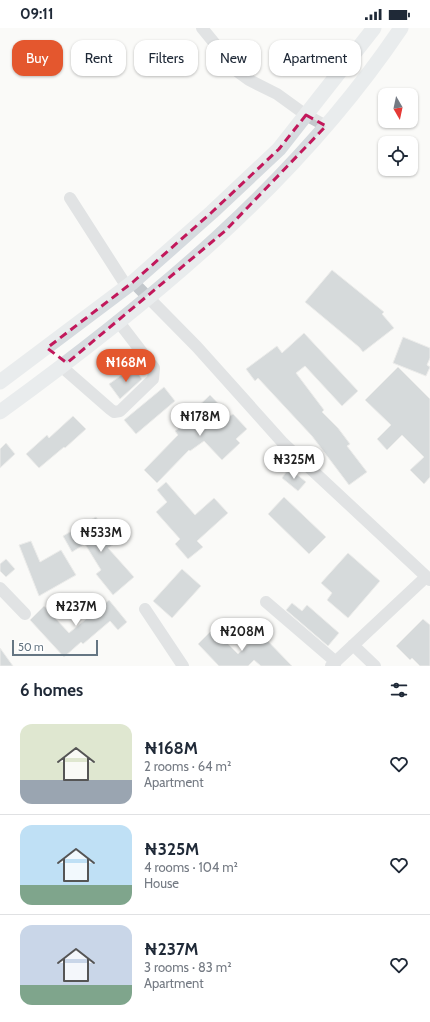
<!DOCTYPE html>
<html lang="en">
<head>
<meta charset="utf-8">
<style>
	body { margin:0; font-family:Cabin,sans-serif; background:#f2f2f3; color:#1f2937; height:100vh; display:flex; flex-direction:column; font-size:15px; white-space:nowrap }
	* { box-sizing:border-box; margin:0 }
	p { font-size:13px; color:#747a83 }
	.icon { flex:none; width:22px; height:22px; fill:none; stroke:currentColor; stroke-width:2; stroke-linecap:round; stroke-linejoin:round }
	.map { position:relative; height:638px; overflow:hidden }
	.panel { display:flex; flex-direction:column; background:#fff; flex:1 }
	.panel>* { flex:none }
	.guide { position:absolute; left:12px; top:12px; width:406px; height:36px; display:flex; gap:8px }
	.needle { width:26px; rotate:171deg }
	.buttons { position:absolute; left:378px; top:60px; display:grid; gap:8px }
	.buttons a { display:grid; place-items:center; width:40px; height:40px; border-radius:8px; background:#fff; box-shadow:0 1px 3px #0004; font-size:20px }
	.scale { position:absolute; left:12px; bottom:10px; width:86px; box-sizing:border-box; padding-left:4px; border:2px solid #657683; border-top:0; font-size:11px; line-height:14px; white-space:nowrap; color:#657683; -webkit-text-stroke:3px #fff; paint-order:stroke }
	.price { position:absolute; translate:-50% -34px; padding:0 9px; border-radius:14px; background:#fff; color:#222; font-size:13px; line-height:26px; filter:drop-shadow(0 1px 2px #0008) }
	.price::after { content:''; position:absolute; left:50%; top:24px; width:12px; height:9px; margin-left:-6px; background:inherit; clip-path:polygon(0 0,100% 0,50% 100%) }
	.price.on { background:#e4572e; color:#fff }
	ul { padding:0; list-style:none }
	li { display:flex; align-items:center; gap:12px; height:100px; padding:0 20px }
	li+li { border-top:1px solid #e0e1e3 }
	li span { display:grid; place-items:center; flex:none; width:112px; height:80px; border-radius:12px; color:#555 }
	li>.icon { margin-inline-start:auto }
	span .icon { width:48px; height:48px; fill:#fffc; stroke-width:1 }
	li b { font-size:17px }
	h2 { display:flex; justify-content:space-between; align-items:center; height:48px; padding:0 20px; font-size:17px }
	.tag { padding:0 14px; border-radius:12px; background:#fff; box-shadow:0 1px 3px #0004; font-size:14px; line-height:36px }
	.tag.on { background:#e4572e; color:#fff }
	.status { display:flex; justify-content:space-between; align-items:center; height:28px; padding:0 20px; background:#fff; direction:ltr }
	.status svg { height:11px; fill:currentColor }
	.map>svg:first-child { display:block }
	.building { fill:#aab3b9; stroke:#dcdcda }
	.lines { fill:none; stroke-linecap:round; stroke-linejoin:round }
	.minor { stroke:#c3c8cc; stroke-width:12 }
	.major { stroke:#d6dbdf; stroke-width:15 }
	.marked { fill:none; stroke:#c2185b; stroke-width:3; stroke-dasharray:8 5; stroke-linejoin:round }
</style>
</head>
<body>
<div class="status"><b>09:11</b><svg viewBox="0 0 49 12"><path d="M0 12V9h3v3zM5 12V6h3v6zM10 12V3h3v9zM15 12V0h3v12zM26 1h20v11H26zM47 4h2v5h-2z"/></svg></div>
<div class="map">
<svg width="430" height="638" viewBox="0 0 430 638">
	<rect width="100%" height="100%" fill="#fafaf8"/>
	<path class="building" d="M 332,242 L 384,284 L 382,286 L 394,300 L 363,324 L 359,319 L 305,274 Z
		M 304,305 L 358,363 L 342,378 L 305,338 L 296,345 L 324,382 L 322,384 L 338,400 L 350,416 L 347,418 L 367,444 L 349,457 L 312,408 L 258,350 L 255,353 L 246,341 L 277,318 L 282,325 Z
		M 403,309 L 430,320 L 430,330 L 427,337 L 430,339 L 426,348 L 393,335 Z
		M 133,339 L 142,351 L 120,371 L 109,356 Z
		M 398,339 L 430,371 L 430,449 L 424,456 L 410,442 L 424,429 L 402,407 L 387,422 L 377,411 L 391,397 L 365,372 Z
		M 164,359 L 175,373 L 136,406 L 124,392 Z
		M 210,367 L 230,388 L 233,386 L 247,401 L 236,411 L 240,415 L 222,432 L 204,413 L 190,423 L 189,422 L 157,455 L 144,442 L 178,407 L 175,403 L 189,393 L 186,390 Z
		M 73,388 L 86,401 L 65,420 L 64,419 L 39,440 L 26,426 L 47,407 L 49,410 Z
		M 6,415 L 15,426 L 0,440 L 0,421 Z
		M 289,440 L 306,454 L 298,463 L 282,450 Z
		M 166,454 L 195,487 L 214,470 L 228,485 L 197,513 L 203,519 L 188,531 L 175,516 L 180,511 L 156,484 L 167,474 L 157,462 Z
		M 284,469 L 326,509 L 309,526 L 268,486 Z
		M 96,489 L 107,507 L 116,502 L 122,511 L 108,520 L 134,549 L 113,567 L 96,546 L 101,542 L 85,516 L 72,524 L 63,508 Z
		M 31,513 L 40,534 L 61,522 L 76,547 L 39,568 L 19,517 Z
		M 348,525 L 380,553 L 348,590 L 327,572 L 332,565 L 321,555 Z
		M 6,531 L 15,541 L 6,549 L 0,543 L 0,536 Z
		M 182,541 L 201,558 L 172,590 L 153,573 Z
		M 109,572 L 127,594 L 118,602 L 110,593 L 83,616 L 81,614 L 64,629 L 30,592 L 44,578 L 69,605 Z
		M 292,575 L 302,583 L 307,577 L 339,605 L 328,618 L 286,582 Z
		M 423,591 L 430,597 L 430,638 L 420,638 L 412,630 L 410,632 L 396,618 Z
		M 213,601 L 238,626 L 260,605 L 292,638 L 261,638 L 254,632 L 248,638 L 219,638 L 198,616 Z
		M 0,620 L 13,638 L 0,638 Z"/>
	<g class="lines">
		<path class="minor" d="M 202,0 L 238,44 L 249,52 L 277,66 L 306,87 L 326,98
			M 70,170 L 127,259
			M 133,254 L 197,319 L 283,415 L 430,552
			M 62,339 L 110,381 L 114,384 L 120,383 L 153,351 L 154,340 L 118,293
			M 0,560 L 25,586
			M 266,574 L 336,634
			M 145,581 L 183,638
			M 353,617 L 375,638
			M 331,638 L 426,549"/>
		<path class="major" d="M 0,354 L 133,254 L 212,184 L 279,121 L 374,0
			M 0,384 C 150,275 297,155 401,0"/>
	</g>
	<path d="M0 0H430V638H0ZM 306,87 L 326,98 L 225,203 L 67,335 L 47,320 L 133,254 L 212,184 L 279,121 Z" fill="#fafaf8" fill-opacity=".55" fill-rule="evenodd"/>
	<path class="marked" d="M 306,87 L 326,98 L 225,203 L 67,335 L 47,320 L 133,254 L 212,184 L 279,121 Z"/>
</svg>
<div class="buttons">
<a><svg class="needle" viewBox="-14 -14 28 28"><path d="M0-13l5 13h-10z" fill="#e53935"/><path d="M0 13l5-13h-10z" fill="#747a83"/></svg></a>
<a><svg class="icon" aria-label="locate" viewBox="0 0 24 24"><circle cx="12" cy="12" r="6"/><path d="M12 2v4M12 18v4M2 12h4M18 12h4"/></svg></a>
</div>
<div class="scale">50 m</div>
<b class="price on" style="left:126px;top:355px">₦168M</b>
<b class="price" style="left:200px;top:409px">₦178M</b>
<b class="price" style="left:294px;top:452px">₦325M</b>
<b class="price" style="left:101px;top:525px">₦533M</b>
<b class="price" style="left:76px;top:599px">₦237M</b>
<b class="price" style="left:242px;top:624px">₦208M</b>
<div class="guide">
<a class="tag on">Buy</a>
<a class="tag">Rent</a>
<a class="tag">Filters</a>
<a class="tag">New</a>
<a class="tag">Apartment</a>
</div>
</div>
<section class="panel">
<h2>6 homes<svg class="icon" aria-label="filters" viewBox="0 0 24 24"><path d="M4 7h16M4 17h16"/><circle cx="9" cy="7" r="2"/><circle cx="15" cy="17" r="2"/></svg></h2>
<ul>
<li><span style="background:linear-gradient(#dfe7d0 70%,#9aa5b1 0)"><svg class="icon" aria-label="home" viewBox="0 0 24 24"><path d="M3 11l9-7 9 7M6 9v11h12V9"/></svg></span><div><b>₦168M</b><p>2 rooms · 64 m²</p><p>Apartment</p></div><svg class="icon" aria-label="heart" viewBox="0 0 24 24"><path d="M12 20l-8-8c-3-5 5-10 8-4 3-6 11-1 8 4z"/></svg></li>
<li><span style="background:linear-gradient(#bfe0f5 75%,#7fa58c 0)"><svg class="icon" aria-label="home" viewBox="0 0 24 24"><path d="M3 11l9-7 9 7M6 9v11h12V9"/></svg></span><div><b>₦325M</b><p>4 rooms · 104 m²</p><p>House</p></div><svg class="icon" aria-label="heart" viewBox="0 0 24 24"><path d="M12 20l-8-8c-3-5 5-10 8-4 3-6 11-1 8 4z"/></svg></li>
<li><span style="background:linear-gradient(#c9d6e8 75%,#7fa58c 0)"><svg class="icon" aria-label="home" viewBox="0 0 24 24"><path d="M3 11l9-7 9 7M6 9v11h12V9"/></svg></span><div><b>₦237M</b><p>3 rooms · 83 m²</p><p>Apartment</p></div><svg class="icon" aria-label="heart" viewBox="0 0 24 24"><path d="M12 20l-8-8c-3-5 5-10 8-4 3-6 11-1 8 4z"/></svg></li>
</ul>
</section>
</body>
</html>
